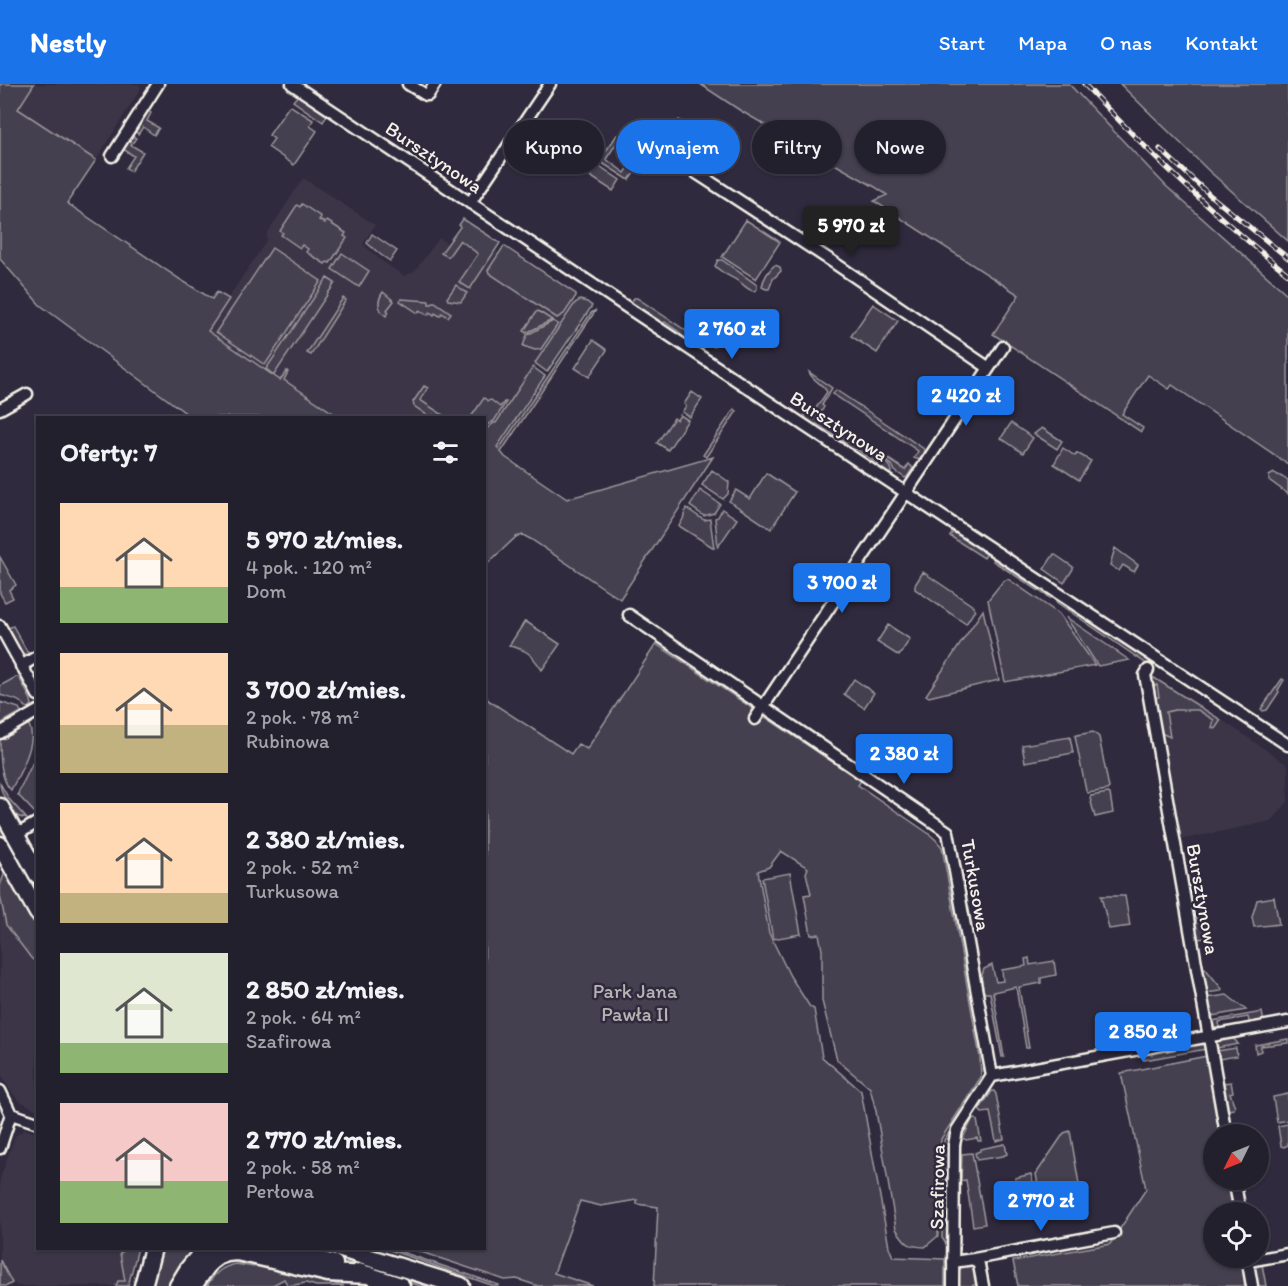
<!DOCTYPE html>
<html lang="pl">
<head>
<meta charset="utf-8">
<style>
	body { margin:0; font-family:Itim,sans-serif; background:#2b2836; color:#f1f3f6; height:100vh; display:flex; flex-direction:column; font-size:22px; white-space:nowrap }
	* { box-sizing:border-box; margin:0 }
	p { font-size:20px; color:#a3a3aa }
	.icon { flex:none; width:33px; height:33px; fill:none; stroke:currentColor; stroke-width:2; stroke-linecap:round; stroke-linejoin:round }
	.map { position:relative; flex:1; overflow:hidden }
	.sheet { position:absolute; left:36px; top:332px; width:450px; height:834px; display:flex; flex-direction:column; background:#23202e; border-radius:0px; box-shadow:0 2px 4px #0004,0 0 0 2px #403e4a }
	.sheet>* { flex:none }
	.top-card { position:absolute; left:504px; top:36px; width:570px; height:54px; display:flex; gap:12px }
	.needle { width:39px; rotate:227deg }
	.fabs { position:absolute; left:1203px; top:1040px; display:grid; gap:12px }
	.fabs a { display:grid; place-items:center; width:66px; height:66px; border-radius:50%; background:#23202e; box-shadow:0 2px 4px #0004,0 0 0 2px #403e4a; font-size:30px }
	.price { position:absolute; translate:-50% -51px; padding:0 14px; border-radius:6px; background:#1a73e8; color:#fff; font-size:20px; line-height:39px; filter:drop-shadow(0 2px 3px #0008) }
	.price::after { content:''; position:absolute; left:50%; top:36px; width:18px; height:14px; margin-left:-9px; background:inherit; clip-path:polygon(0 0,100% 0,50% 100%) }
	.price.selected { background:#222; color:#fff }
	ul { padding:0; list-style:none }
	li { display:flex; align-items:center; gap:18px; height:150px; padding:0 24px }
	li span { display:grid; place-items:center; flex:none; width:168px; height:120px; border-radius:0px; color:#555 }
	li>.icon { margin-inline-start:auto }
	span .icon { width:72px; height:72px; fill:#fffc; stroke-width:1 }
	li b { font-size:26px }
	h2 { display:flex; justify-content:space-between; align-items:center; height:72px; padding:0 24px; font-size:26px }
	.chip { padding:0 21px; border-radius:27px; background:#23202e; box-shadow:0 2px 4px #0004,0 0 0 2px #403e4a; font-size:21px; line-height:54px }
	.chip.selected { background:#1a73e8; color:#fff }
	header { display:flex; align-items:center; gap:36px; box-sizing:border-box; height:84px; padding:0 30px; background:#1a73e8; color:#fff }
	header strong { font-size:28px }
	nav { display:flex; gap:33px; margin-inline-start:auto; font-size:21px }
	.map>svg:first-child { display:block }
	.built { fill:#3b3647 }
	.green { fill:#454050; stroke:#9c989c; stroke-width:1.5 }
	.lines { fill:none; stroke-linecap:round; stroke-linejoin:round }
	.street-casing { stroke:#f4f1e8; stroke-width:15 }
	.primary-casing { stroke:#f4f1e8; stroke-width:21 }
	.street { stroke:#2f2a3d; stroke-width:10 }
	.primary { stroke:#2f2a3d; stroke-width:16 }
	.rail-casing { stroke:#f4f1e8; stroke-width:5 }
	.rail { stroke:#2f2a3d; stroke-width:3; stroke-dasharray:9; stroke-linecap:butt }
	.labels { text-anchor:middle; stroke-width:5; stroke-linejoin:round; paint-order:stroke }
	.street-label { font-size:20px; fill:#f4f1e8; stroke:#2f2a3d }
	.park-label { font-size:20px; fill:#b7b3b3; stroke:#2f2a3d }
</style>
</head>
<body>
<header>
<strong>Nestly</strong>
<nav><a>Start</a><a>Mapa</a><a>O nas</a><a>Kontakt</a></nav>
</header>
<div class="map">
<svg width="1288" height="1202" viewBox="0 0 1288 1202">
	<rect width="100%" height="100%" fill="#2f2a3d"/>
	<filter id="ink" filterUnits="userSpaceOnUse"><feTurbulence type="fractalNoise" baseFrequency=".0167" numOctaves="2"/><feDisplacementMap in="SourceGraphic" scale="12" xChannelSelector="R" yChannelSelector="G"/><feConvolveMatrix kernelMatrix="1 2 1 2 8 2 1 2 1" color-interpolation-filters="sRGB"/></filter>
	<g filter="url(#ink)">
		<path class="built" d="M 34,0 L 139,0 L 141,4 L 96,76 L 17,25 Z
			M 303,94 L 375,141 L 363,160 L 378,174 L 404,192 L 414,188 L 439,154 L 448,160 L 444,165 L 463,145 L 577,221 L 489,353 L 485,350 L 484,333 L 335,333 L 207,247 L 223,222 L 267,156 L 267,150 Z
			M 1149,590 L 1234,644 L 1288,681 L 1288,718 L 1272,737 L 1180,756 Z
			M 0,816 L 37,884 L 37,1026 L 18,1016 L 10,1006 L 0,988 Z
			M 25,1045 L 37,1050 L 38,1164 L 128,1164 L 120,1169 L 125,1197 L 118,1197 L 116,1202 L 16,1202 L 12,1197 L 0,1174 L 0,1095 L 15,1052 Z"/>
		<path class="green" d="M 0,0 L 34,0 L 18,25 L 96,76 L 67,119 L 181,196 L 212,215 L 217,208 L 229,215 L 208,247 L 280,296 L 287,287 L 288,288 L 284,296 L 339,333 L 191,333 L 40,221 L 0,175 Z
			M 700,0 L 1069,0 L 1166,102 L 1288,211 L 1288,380 L 1172,301 L 1169,305 L 1148,291 L 1122,330 L 1143,344 L 1141,348 L 993,250 L 1019,211 L 874,117 L 887,111 L 875,103 L 741,27 Z
			M 1120,0 L 1288,0 L 1288,157 L 1209,87 Z
			M 299,10 L 328,30 L 323,38 L 293,17 Z
			M 289,22 L 291,22 L 313,36 L 310,42 L 317,47 L 294,81 L 268,63 L 274,55 L 269,51 Z
			M 147,26 L 151,29 L 147,37 L 159,44 L 154,51 L 143,43 L 138,50 L 134,46 Z
			M 679,36 L 699,50 L 686,69 L 666,56 Z
			M 130,51 L 136,54 L 131,61 L 143,68 L 131,87 L 126,84 L 134,72 L 120,63 Z
			M 617,51 L 620,54 L 606,75 L 625,89 L 643,63 L 676,86 L 671,93 L 645,74 L 629,96 L 599,77 Z
			M 580,67 L 595,77 L 585,92 L 562,77 L 566,71 L 574,72 Z
			M 598,81 L 620,96 L 613,107 L 590,92 Z
			M 302,120 L 321,133 L 319,136 L 325,139 L 327,137 L 346,149 L 344,152 L 347,154 L 330,179 L 327,178 L 325,180 L 306,168 L 308,165 L 302,161 L 300,164 L 281,151 L 283,149 L 280,147 L 297,121 L 300,123 Z
			M 463,135 L 500,159 L 470,205 L 459,198 L 478,170 L 460,156 L 448,173 L 441,169 L 460,143 L 459,141 Z
			M 746,136 L 780,158 L 756,195 L 722,173 Z
			M 372,150 L 397,167 L 390,177 L 381,171 L 367,159 Z
			M 504,162 L 576,210 L 576,212 L 564,230 L 557,234 L 489,189 L 488,186 Z
			M 272,164 L 321,197 L 265,281 L 216,248 Z
			M 342,169 L 369,187 L 359,203 L 332,185 Z
			M 718,176 L 722,176 L 757,201 L 757,205 L 754,207 C 748,206 746,203 741,199 C 733,193 722,190 715,182 Z
			M 775,181 L 780,183 L 781,187 L 773,195 L 769,205 L 766,205 L 762,203 C 763,195 769,185 775,181 Z
			M 327,194 L 335,199 L 274,291 L 266,285 Z
			M 456,201 L 467,209 L 461,218 L 448,216 L 447,214 Z
			M 383,208 L 394,217 L 387,226 L 389,228 L 386,232 C 377,225 377,217 383,208 Z
			M 343,214 L 346,216 L 311,271 L 307,269 Z
			M 634,214 L 637,214 L 685,246 L 688,250 L 694,254 L 689,258 L 681,253 L 679,248 L 665,238 L 660,240 L 630,220 Z
			M 401,215 L 429,217 L 429,220 L 432,220 L 433,218 L 435,218 L 451,229 L 448,233 L 442,229 L 440,232 L 435,229 L 434,231 L 430,228 L 428,231 L 420,226 L 418,229 L 400,217 Z
			M 580,216 L 587,218 L 592,222 L 547,288 L 535,279 L 575,219 Z
			M 873,220 L 898,237 L 877,269 L 851,252 Z
			M 596,226 L 501,368 L 505,373 L 567,415 L 713,373 L 620,515 L 532,456 L 523,451 L 516,453 L 485,482 L 485,346 L 494,339 L 496,339 L 533,283 L 545,292 L 497,363 L 499,365 L 591,229 Z
			M 538,227 L 552,236 L 526,249 L 524,247 L 536,228 Z
			M 553,237 L 558,240 L 541,265 L 535,266 L 523,262 L 527,251 Z
			M 720,240 L 726,245 L 714,263 L 702,255 L 709,258 Z
			M 593,256 L 607,266 L 589,293 L 575,284 Z
			M 809,288 L 832,304 L 822,321 L 824,323 L 820,330 L 905,386 L 909,380 L 913,384 L 907,393 L 905,394 L 895,387 L 892,381 L 807,325 L 808,324 L 814,327 L 827,308 C 822,299 812,296 809,288 Z
			M 424,302 L 428,304 L 420,316 L 446,333 L 435,333 L 433,331 L 430,333 L 414,322 L 413,318 Z
			M 836,306 L 924,365 L 925,368 L 920,376 L 914,374 L 918,367 L 833,310 Z
			M 692,308 L 702,315 L 690,333 L 682,328 L 686,322 L 684,320 Z
			M 484,314 L 488,317 L 491,316 L 500,323 L 504,318 L 506,318 L 494,337 L 485,342 L 484,333 L 471,333 Z
			M 734,325 L 737,327 L 706,373 L 703,371 Z
			M 806,327 L 890,382 L 892,387 L 888,392 L 879,386 L 878,380 L 856,365 L 850,366 L 847,364 L 846,359 L 817,340 L 812,341 L 808,338 L 804,330 Z
			M 680,331 L 688,336 L 668,366 L 657,359 L 674,334 L 677,336 Z
			M 1011,339 L 1033,354 L 1023,369 L 1001,354 Z
			M 1042,344 L 1062,357 L 1057,365 L 1034,350 Z
			M 1063,364 L 1075,372 L 1077,369 L 1091,377 L 1079,396 L 1054,380 Z
			M 712,386 L 729,398 L 728,410 L 723,415 L 702,401 Z
			M 766,389 L 795,408 L 771,445 L 729,417 L 736,406 L 750,415 Z
			M 1274,389 L 1288,396 L 1288,410 L 1269,396 L 1269,392 Z
			M 700,406 L 720,420 L 714,429 L 704,432 L 690,422 Z
			M 686,424 L 704,436 L 710,435 L 714,464 L 679,442 L 683,435 Z
			M 722,425 L 737,435 L 718,463 L 715,434 L 718,433 Z
			M 956,448 L 987,469 L 984,474 L 950,452 L 952,449 Z
			M 1115,464 L 1138,481 L 1134,488 L 1123,481 L 1119,487 L 1110,481 Z
			M 1054,470 L 1073,483 L 1073,485 L 1064,499 L 1044,485 Z
			M 0,473 L 16,501 L 9,506 L 13,514 L 5,518 L 0,509 Z
			M 995,474 L 1053,512 L 1052,514 L 1050,514 L 993,477 Z
			M 923,488 L 973,522 L 975,526 L 966,540 L 915,505 L 915,501 Z
			M 1008,495 L 1059,530 L 1095,581 L 1005,598 L 988,516 L 1003,497 Z
			M 1057,514 L 1151,577 L 1147,580 L 1056,518 Z
			M 983,526 L 999,596 L 929,613 L 926,611 Z
			M 1066,533 L 1129,576 L 1098,582 Z
			M 525,537 L 560,560 L 542,586 C 532,571 527,565 509,562 Z
			M 888,541 L 910,555 L 899,572 L 877,558 Z
			M 13,542 L 29,571 C 16,570 12,555 6,545 Z
			M 656,560 L 861,697 L 858,701 L 928,749 L 935,755 L 942,763 L 980,973 L 981,993 L 941,1055 L 938,1152 L 925,1163 C 906,1162 907,1160 896,1145 L 876,1027 L 870,1004 L 837,976 L 822,917 L 822,866 L 819,850 L 811,851 L 804,811 L 811,810 L 806,789 L 808,784 L 781,767 L 769,783 L 758,787 L 769,849 L 790,892 L 810,923 L 814,925 L 822,973 L 861,1007 L 889,1163 L 893,1173 L 945,1175 L 945,1202 L 654,1202 L 658,1123 L 637,1120 L 637,1116 L 601,1122 L 580,1117 L 554,1189 L 593,1202 L 538,1202 L 517,1195 L 505,1196 L 409,1164 L 484,1164 L 485,604 L 486,611 L 488,616 L 571,670 L 578,660 L 587,665 Z
			M 1151,592 L 1221,636 L 1215,645 L 1212,644 L 1214,636 L 1198,626 L 1175,626 L 1166,628 L 1170,653 L 1161,649 L 1155,614 L 1159,613 L 1157,601 L 1152,602 Z
			M 16,593 L 19,593 L 31,616 L 32,621 L 29,624 L 26,623 C 20,615 9,614 0,611 L 0,602 Z
			M 854,595 L 874,609 L 864,624 L 844,610 Z
			M 1282,595 L 1284,596 L 1278,606 L 1279,608 L 1267,626 L 1263,627 L 1261,625 Z
			M 0,618 L 19,624 L 21,628 L 0,640 Z
			M 25,639 L 29,641 C 38,658 19,690 11,706 C 0,696 0,671 0,654 Z
			M 1093,648 L 1099,653 L 1109,704 L 1107,706 L 1088,709 L 1086,707 L 1075,652 L 1077,651 Z
			M 1070,653 L 1073,669 L 1025,678 L 1022,661 Z
			M 37,659 L 37,731 L 18,711 L 19,707 L 36,672 Z
			M 0,699 L 9,715 L 27,735 C 23,734 21,734 17,732 C 10,727 0,706 0,699 Z
			M 1108,709 L 1110,710 L 1113,729 L 1095,733 L 1090,714 L 1091,712 Z
			M 0,737 L 37,807 L 37,818 L 0,750 Z
			M 6,785 L 37,843 L 37,879 L 31,874 L 6,841 L 0,811 L 0,802 Z
			M 790,789 L 801,850 L 773,855 L 762,794 Z
			M 1101,812 L 1125,812 L 1130,842 L 1109,845 Z
			M 1274,813 L 1279,840 L 1254,843 L 1252,833 L 1257,816 Z
			M 1202,829 L 1207,854 L 1196,855 L 1193,841 Z
			M 1029,874 L 1030,881 L 1054,877 L 1056,891 L 1041,894 L 1041,899 L 1019,903 L 1029,964 L 1026,964 L 1016,903 L 993,908 L 1004,973 L 1002,973 L 990,909 L 984,909 L 981,894 L 984,885 L 992,881 L 996,898 L 1003,897 L 1002,886 L 1026,882 L 1025,875 Z
			M 1202,884 L 1205,884 L 1222,905 L 1221,907 L 1206,909 Z
			M 1227,911 L 1246,926 L 1212,932 L 1209,931 L 1207,914 Z
			M 1262,928 L 1264,939 L 1250,941 L 1248,933 L 1219,938 L 1220,947 L 1212,948 L 1210,939 L 1212,937 Z
			M 1232,954 L 1236,957 L 1238,960 L 1217,964 L 1214,962 L 1213,957 Z
			M 1288,955 L 1288,959 L 1261,962 L 1261,967 L 1256,969 L 1255,961 Z
			M 1206,958 L 1207,965 L 1144,976 L 1145,972 L 1149,968 Z
			M 1236,964 L 1237,972 L 1219,975 L 1216,973 L 1216,969 L 1217,967 Z
			M 1207,972 L 1221,1050 L 1214,1050 L 1214,1095 L 1229,1095 L 1235,1128 L 1214,1128 L 1214,1173 L 1243,1173 L 1248,1202 L 1018,1202 L 1013,1177 L 1110,1160 L 1146,1105 L 1121,989 Z
			M 1231,998 L 1233,1008 L 1230,1009 L 1235,1023 L 1234,1025 L 1227,1026 L 1221,1002 L 1223,999 Z
			M 992,1007 L 994,1007 L 996,1010 L 1004,1055 L 996,1057 L 990,1028 L 982,1029 L 979,1026 Z
			M 1288,1010 L 1288,1036 L 1277,1038 L 1273,1013 Z
			M 973,1034 L 977,1036 L 981,1057 L 978,1057 L 977,1054 L 966,1056 L 963,1054 Z
			M 956,1038 L 950,1056 L 950,1097 L 943,1097 L 944,1056 Z
			M 1288,1040 L 1288,1061 L 1284,1063 L 1281,1062 L 1278,1042 Z
			M 1070,1047 L 1079,1100 L 1039,1107 L 1036,1090 L 1064,1049 Z
			M 1005,1060 L 1007,1070 L 1003,1072 L 977,1076 L 975,1069 L 980,1067 L 980,1065 Z
			M 972,1069 L 985,1140 L 973,1142 L 966,1096 L 961,1097 L 962,1070 Z
			M 1031,1090 L 1035,1107 L 1034,1109 L 1018,1110 L 1015,1094 Z
			M 942,1135 L 949,1135 L 948,1163 L 942,1154 Z
			M 128,1164 L 138,1164 L 128,1202 L 116,1202 L 118,1197 L 125,1197 L 120,1169 Z
			M 160,1164 L 176,1164 L 193,1169 L 170,1202 L 151,1202 L 156,1185 Z
			M 298,1164 L 321,1164 L 348,1174 L 442,1202 L 420,1202 L 323,1171 Z
			M 384,1164 L 390,1164 L 499,1201 L 498,1202 L 494,1202 Z
			M 0,1176 L 12,1199 L 7,1202 L 0,1202 Z
			M 1260,1179 L 1262,1180 L 1266,1202 L 1255,1202 L 1253,1180 Z
			M 236,1180 L 254,1183 L 256,1181 L 344,1202 L 316,1202 L 306,1199 L 288,1202 L 284,1195 L 271,1202 L 207,1202 C 215,1189 221,1183 236,1180 Z
			M 968,1180 L 974,1184 L 977,1200 L 971,1202 L 957,1202 C 957,1193 957,1182 968,1180 Z"/>
		<g class="lines">
			<g class="street-casing">
				<path id="street" d="M 292,0 L 796,336 L 1288,661
					M 408,0 L 426,11 L 428,11 L 435,0
					M 112,72 L 158,0
					M 695,88 L 830,176 L 989,284
					M 470,119 L 550,0
					M 0,325 L 27,310
					M 629,531 L 948,748 L 992,992
					M 0,542 L 38,611
					M 21,582 L 38,572
					M 1148,586 L 1145,591 L 1148,607 L 1226,1050
					M 755,635 L 1003,263
					M 0,649 L 38,627
					M 16,751 L 38,738
					M 0,1007 L 11,1030 L 0,1064
					M 11,1030 L 38,1039
					M 1234,1095 L 1240,1128
					M 1247,1173 L 1252,1202
					M 974,1175 L 1114,1149
					M 1248,1177 L 1288,1170
					M 953,1178 L 974,1175 L 979,1181 L 983,1202
					M 953,1202 L 954,1061 L 957,1046 L 992,992 L 1288,938"/>
			</g>
			<g class="primary-casing">
				<path id="primary" d="M 0,723 L 38,791
					M 0,761 L 38,829
					M 278,1164 L 334,1180
					M 338,1164 L 461,1202
					M 359,1188 L 401,1202
					M 143,1202 L 153,1164
					M 178,1202 L 189,1184 L 206,1164
					M 193,1202 L 210,1178 L 218,1172 L 227,1169 L 236,1168 L 251,1171 L 328,1189 L 369,1191"/>
			</g>
			<use href="#street" class="street"/>
			<use href="#primary" class="primary"/>
			<g class="rail-casing">
				<path id="rail" d="M 1084,0 C 1148,68 1215,132 1288,190
					M 1160,65 L 1211,112 L 1288,174"/>
			</g>
			<use href="#rail" class="rail"/>
		</g>
	</g>
	<g class="labels">
		<g class="street-label">
			<text transform="translate(434 73) rotate(34)" y="7">Bursztynowa</text>
			<text transform="translate(839 342) rotate(33)" y="7">Bursztynowa</text>
			<text transform="translate(976 801) rotate(80)" y="7">Turkusowa</text>
			<text transform="translate(1203 815) rotate(80)" y="7">Bursztynowa</text>
			<text transform="translate(937 1103) rotate(-89)" y="7">Szafirowa</text>
		</g>
		<g class="park-label">
			<text x="635" y="914">Park Jana<tspan x="635" dy="23">Pawła II</tspan></text>
		</g>
	</g>
</svg>
<div class="fabs">
<a><svg class="needle" viewBox="-14 -14 28 28"><path d="M0-13l5 13h-10z" fill="#e53935"/><path d="M0 13l5-13h-10z" fill="#a3a3aa"/></svg></a>
<a><svg class="icon" aria-label="locate" viewBox="0 0 24 24"><circle cx="12" cy="12" r="6"/><path d="M12 2v4M12 18v4M2 12h4M18 12h4"/></svg></a>
</div>
<b class="price selected" style="left:851px;top:173px">5 970 zł</b>
<b class="price" style="left:732px;top:276px">2 760 zł</b>
<b class="price" style="left:966px;top:343px">2 420 zł</b>
<b class="price" style="left:842px;top:530px">3 700 zł</b>
<b class="price" style="left:904px;top:701px">2 380 zł</b>
<b class="price" style="left:1143px;top:979px">2 850 zł</b>
<b class="price" style="left:1041px;top:1148px">2 770 zł</b>
<div class="top-card">
<a class="chip">Kupno</a>
<a class="chip selected">Wynajem</a>
<a class="chip">Filtry</a>
<a class="chip">Nowe</a>
</div>
<section class="sheet">
<h2>Oferty: 7<svg class="icon" aria-label="filters" viewBox="0 0 24 24"><path d="M4 7h16M4 17h16"/><circle cx="9" cy="7" r="2"/><circle cx="15" cy="17" r="2"/></svg></h2>
<ul>
<li><span style="background:linear-gradient(#ffd9b3 70%,#8fb573 0)"><svg class="icon" aria-label="home" viewBox="0 0 24 24"><path d="M3 11l9-7 9 7M6 9v11h12V9"/></svg></span><div><b>5 970 zł/mies.</b><p>4 pok. · 120 m²</p><p>Dom</p></div></li>
<li><span style="background:linear-gradient(#ffd9b3 60%,#c2b280 0)"><svg class="icon" aria-label="home" viewBox="0 0 24 24"><path d="M3 11l9-7 9 7M6 9v11h12V9"/></svg></span><div><b>3 700 zł/mies.</b><p>2 pok. · 78 m²</p><p>Rubinowa</p></div></li>
<li><span style="background:linear-gradient(#ffd9b3 75%,#c2b280 0)"><svg class="icon" aria-label="home" viewBox="0 0 24 24"><path d="M3 11l9-7 9 7M6 9v11h12V9"/></svg></span><div><b>2 380 zł/mies.</b><p>2 pok. · 52 m²</p><p>Turkusowa</p></div></li>
<li><span style="background:linear-gradient(#dfe7d0 75%,#8fb573 0)"><svg class="icon" aria-label="home" viewBox="0 0 24 24"><path d="M3 11l9-7 9 7M6 9v11h12V9"/></svg></span><div><b>2 850 zł/mies.</b><p>2 pok. · 64 m²</p><p>Szafirowa</p></div></li>
<li><span style="background:linear-gradient(#f6c9c9 65%,#8fb573 0)"><svg class="icon" aria-label="home" viewBox="0 0 24 24"><path d="M3 11l9-7 9 7M6 9v11h12V9"/></svg></span><div><b>2 770 zł/mies.</b><p>2 pok. · 58 m²</p><p>Perłowa</p></div></li>
</ul>
</section>
</div>
</body>
</html>
